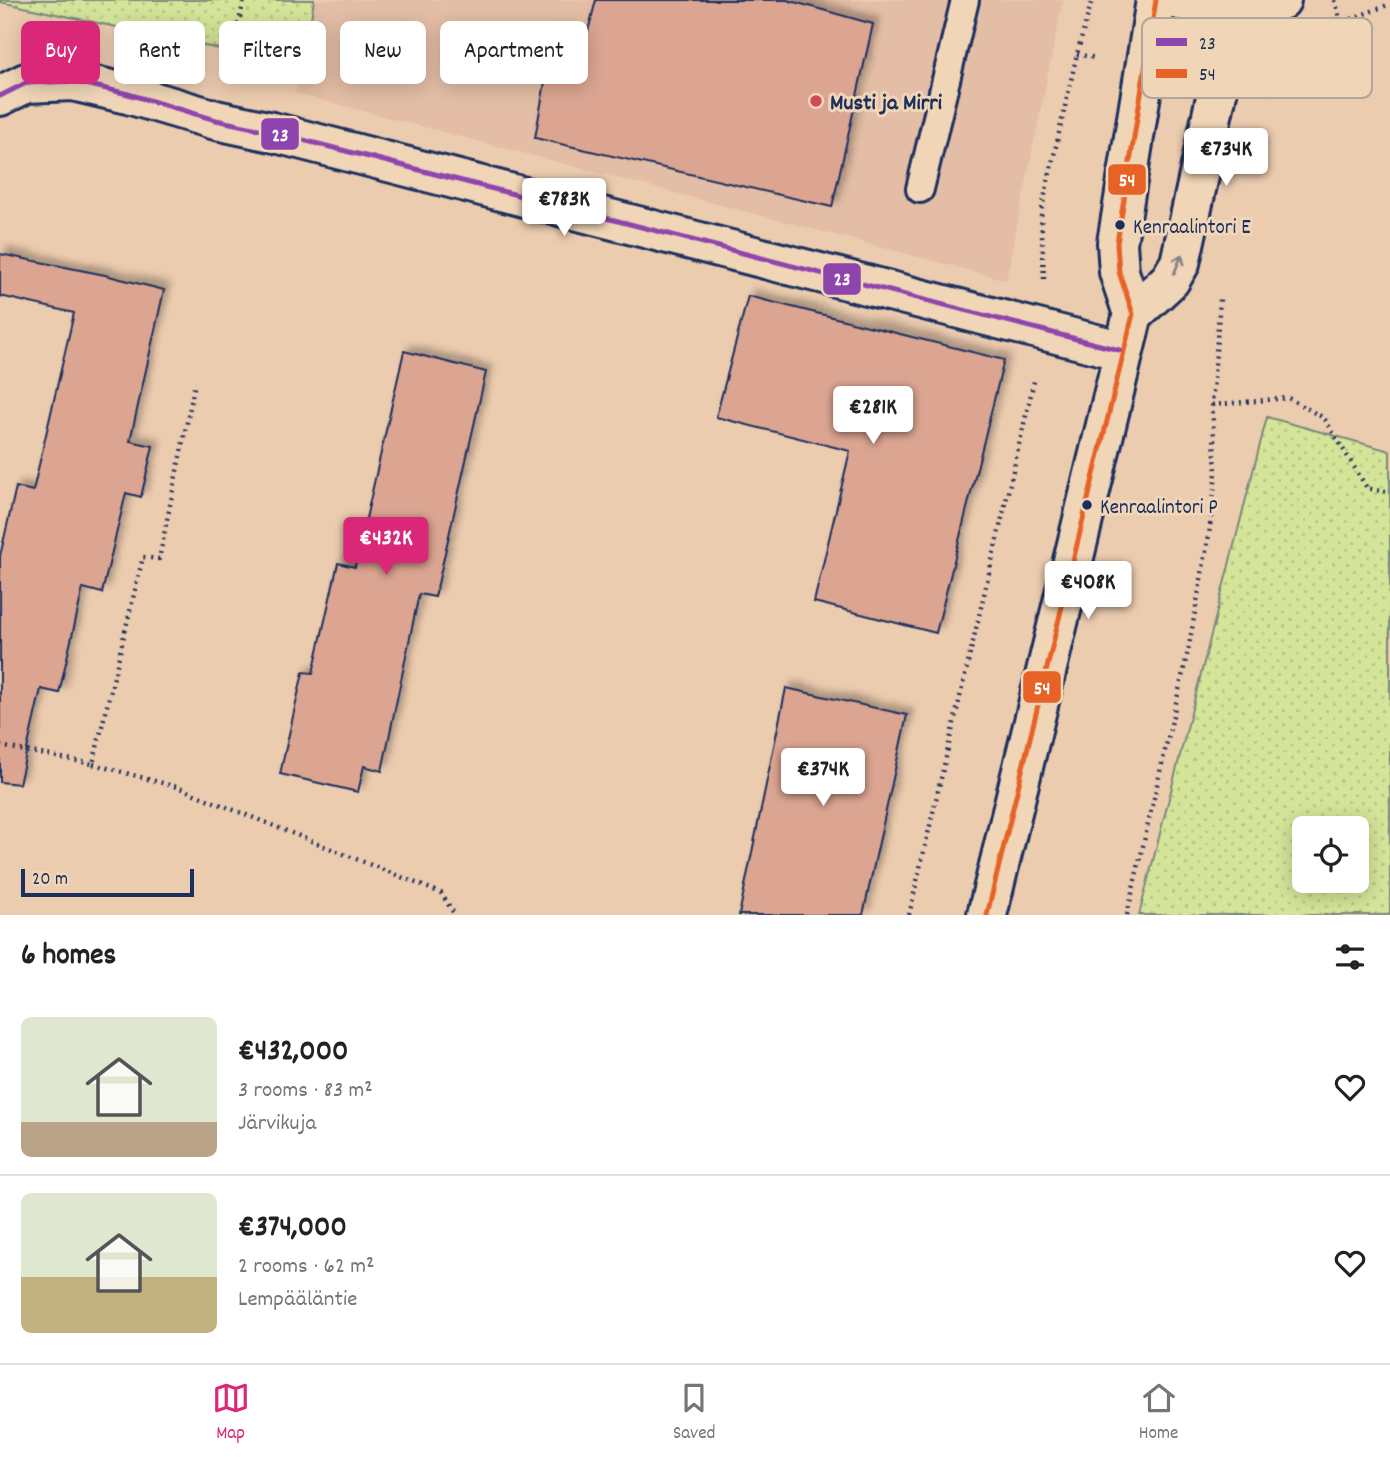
<!DOCTYPE html>
<html lang="en">
<head>
<meta charset="utf-8">
<style>
	body { margin:0; font-family:Dekko,sans-serif; background:#f6f6f6; color:#222; height:100vh; display:flex; flex-direction:column; font-size:26px; white-space:nowrap }
	* { box-sizing:border-box; margin:0 }
	p { font-size:23px; color:#767676 }
	.icon { flex:none; width:38px; height:38px; fill:none; stroke:currentColor; stroke-width:2; stroke-linecap:round; stroke-linejoin:round }
	.map { position:relative; height:915px; overflow:hidden }
	.sheet { display:flex; flex-direction:column; background:#fff; flex:1 }
	.sheet>* { flex:none }
	.guide { position:absolute; left:21px; top:21px; width:700px; height:63px; display:flex; gap:14px }
	.controls { position:absolute; left:1292px; top:816px; display:grid; gap:14px }
	.controls a { display:grid; place-items:center; width:77px; height:77px; border-radius:10px; background:#fff; box-shadow:0 4px 18px #0003; font-size:35px }
	.scale { position:absolute; left:21px; bottom:18px; width:173px; box-sizing:border-box; padding-left:7px; border:4px solid #1b2f5e; border-top:0; font-size:19px; line-height:24px; white-space:nowrap; color:#1b2f5e; -webkit-text-stroke:5px #f0d6b7; paint-order:stroke }
	.price { position:absolute; translate:-50% -60px; padding:0 16px; border-radius:7px; background:#fff; color:#222; font-size:23px; line-height:46px; filter:drop-shadow(0 2px 4px #0008) }
	.price::after { content:''; position:absolute; left:50%; top:42px; width:21px; height:16px; margin-left:-10px; background:inherit; clip-path:polygon(0 0,100% 0,50% 100%) }
	.price.on { background:#db2777; color:#fff }
	ul { padding:0; list-style:none }
	li { display:flex; align-items:center; gap:21px; height:175px; padding:0 21px }
	li+li { border-top:2px solid #e0e0e0 }
	li span { display:grid; place-items:center; flex:none; width:196px; height:140px; border-radius:10px; color:#555 }
	li>.icon { margin-inline-start:auto }
	span .icon { width:84px; height:84px; fill:#fffc; stroke-width:1 }
	li b { font-size:30px }
	h2 { display:flex; justify-content:space-between; align-items:center; height:84px; padding:0 21px; font-size:30px }
	.pill { padding:0 24px; border-radius:10px; background:#fff; box-shadow:0 4px 18px #0003; font-size:24px; line-height:63px }
	.pill.on { background:#db2777; color:#fff }
	.menu { display:flex; justify-content:space-around; align-items:center; height:98px; border-top:2px solid #e0e0e0; background:#fff; font-size:19px; color:#767676 }
	.menu a { display:grid; justify-items:center; gap:4px }
	.menu .on { color:#db2777 }
	.map>svg:first-child { display:block }
	.built { fill:#e3bda5 }
	.park { fill:url(#park-dots); stroke:#788a7b; stroke-width:2; fill-rule:evenodd }
	.building { fill:#dba591; stroke:#1b2f5e; stroke-width:2; filter:url(#shadow) }
	.lines { fill:none; stroke-linecap:round; stroke-linejoin:round }
	.service-casing { stroke:#1b2f5e; stroke-width:32 }
	.minor-casing { stroke:#1b2f5e; stroke-width:44 }
	.tertiary-casing { stroke:#1b2f5e; stroke-width:44 }
	.secondary-casing { stroke:#1b2f5e; stroke-width:44 }
	.path { stroke:#1b2f5e; stroke-width:4.5; stroke-dasharray:2 5; stroke-linecap:butt }
	.service { stroke:#f0d6b7; stroke-width:26 }
	.minor { stroke:#f0d6b7; stroke-width:38 }
	.tertiary { stroke:#f0d6b7; stroke-width:38 }
	.secondary { stroke:#f0d6b7; stroke-width:38 }
	.bus-1-casing { stroke:#f0d6b7; stroke-width:10 }
	.bus-2-casing { stroke:#f0d6b7; stroke-width:10 }
	.bus-1 { stroke:#8e44ad; stroke-width:5 }
	.bus-2 { stroke:#e76225; stroke-width:5 }
	.oneway { stroke:#86828a }
	.poi-dot { fill:#d1495b; stroke:#f0d6b7; stroke-width:2.5 }
	.bus-dot { fill:#1b2f5e; stroke:#f0d6b7; stroke-width:2.5 }
	.labels { text-anchor:middle; stroke-width:6; stroke-linejoin:round; paint-order:stroke }
	.bus-label { font-size:21px; fill:#1b2f5e; stroke:#f0d6b7; text-anchor:start }
	.poi-label { font-size:23px; font-weight:bold; fill:#1b2f5e; stroke:#f0d6b7; text-anchor:start }
	.key { fill:#f0d6b7; stroke:#b0a49c; stroke-width:2 }
	.key-label { font-size:19px; fill:#1b2f5e }
	.line-badge { stroke:#f0d6b7; stroke-width:2.5 }
	.badge-label { font-size:19px; text-anchor:middle; font-weight:bold; fill:#fff }
</style>
</head>
<body>
<div class="map">
<svg width="1390" height="915" viewBox="0 0 1390 915">
	<defs>
		<pattern id="park-dots" width="8" height="8" patternUnits="userSpaceOnUse" patternTransform="scale(1.75)"><rect width="8" height="8" fill="#d4e498"/><path d="M2 2h.1M6 6h.1" fill="none" stroke="#b5c485" stroke-width="1.8" stroke-linecap="round"/></pattern>
		<filter id="shadow"><feDropShadow dx="6" dy="-6" stdDeviation="3.5" flood-color="#0004"/></filter>
	</defs>
	<rect width="100%" height="100%" fill="#ecccaf"/>
	<filter id="ink" filterUnits="userSpaceOnUse"><feTurbulence type="fractalNoise" baseFrequency=".0143" numOctaves="2"/><feDisplacementMap in="SourceGraphic" scale="14" xChannelSelector="R" yChannelSelector="G"/><feConvolveMatrix kernelMatrix="1 2 1 2 8 2 1 2 1" color-interpolation-filters="sRGB"/></filter>
	<g filter="url(#ink)">
		<path class="built" d="M 312,0 L 1063,0 L 1006,280 L 295,93 Z"/>
		<path class="park" d="M 0,0 L 314,0 L 303,67 L 0,2 Z
			M 1267,417 L 1390,451 L 1390,915 L 1139,915 ZM 1304,828 L 1356,828 L 1356,880 L 1304,880 Z"/>
		<path class="building" d="M 596,0 L 787,0 L 873,24 L 832,207 L 535,138 L 554,32 L 586,39 Z
			M 0,254 L 105,275 L 164,290 L 130,441 L 153,446 L 141,497 L 126,493 L 102,593 L 83,588 L 59,693 L 41,689 L 19,784 L 0,782 L 0,556 L 16,487 L 33,491 L 74,313 L 0,296 Z
			M 748,296 L 1004,360 L 936,633 L 814,602 L 850,451 L 716,417 Z
			M 404,351 L 486,372 L 435,597 L 419,594 L 382,771 L 364,766 L 358,792 L 280,774 L 303,672 L 313,673 L 338,563 L 355,567 Z
			M 786,688 L 907,715 L 863,915 L 739,915 Z"/>
		<g class="lines">
			<g class="service-casing">
				<path id="service" d="M 920,189 L 965,0"/>
			</g>
			<g class="minor-casing">
				<path id="minor" d="M 0,96 L 26,83 L 73,81 L 128,94 L 216,120 L 272,132 L 1123,351"/>
			</g>
			<g class="tertiary-casing">
				<path id="tertiary" d="M 1179,0 L 1237,13 L 1281,0"/>
			</g>
			<g class="secondary-casing">
				<path id="secondary" d="M 1133,314 L 1170,280 L 1180,263 L 1218,88 L 1239,0
					M 987,915 L 1133,314 L 1119,272 L 1117,243 L 1156,0"/>
			</g>
			<path class="path" d="M 1335,0 L 1341,23
				M 1077,54 L 1095,58
				M 227,72 L 244,0
				M 1270,94 L 1296,62 L 1341,23 L 1390,4
				M 1044,279 L 1041,212 L 1077,54 L 1092,0
				M 1212,405 L 1288,398 L 1324,418 L 1367,488 L 1390,493
				M 0,746 L 93,764 L 143,557 L 159,559 L 195,383
				M 93,764 L 177,787 L 441,893 L 455,915
				M 909,915 L 1034,381
				M 1127,915 L 1188,651 L 1209,535 L 1216,473 L 1212,405 L 1220,299"/>
			<use href="#service" class="service"/>
			<use href="#minor" class="minor"/>
			<use href="#tertiary" class="tertiary"/>
			<use href="#secondary" class="secondary"/>
			<g class="bus-1-casing">
				<path id="bus-1" d="M 0,96 L 26,83 L 73,81 L 128,94 L 216,120 L 272,132 L 1123,351"/>
			</g>
			<g class="bus-2-casing">
				<path id="bus-2" d="M 987,915 L 1133,314 L 1119,272 L 1117,243 L 1156,0"/>
			</g>
			<use href="#bus-1" class="bus-1"/>
			<use href="#bus-2" class="bus-2"/>
		</g>
		<defs><path id="oneway-shaft" d="M-6 0H5M1.5-3L5.5 0L1.5 3" fill="none" stroke-width="1.6" stroke-linecap="round" stroke-linejoin="round" transform="scale(1.75)"/></defs>
		<use class="oneway" href="#oneway-shaft" transform="translate(1178 264) rotate(-68)"/>
	</g>
	<circle class="poi-dot" cx="816" cy="101" r="7"/>
	<g class="bus-dot">
		<circle cx="1120" cy="225" r="6"/>
		<circle cx="1087" cy="505" r="6"/>
	</g>
	<g class="labels">
		<g class="bus-label">
			<text x="1133" y="233">Kenraalintori E</text>
			<text x="1100" y="513">Kenraalintori P</text>
		</g>
		<g class="poi-label">
			<text x="830" y="109">Musti ja Mirri</text>
		</g>
	</g>
	<rect x="1142" y="18" width="230" height="80" rx="10" class="key"/>
	<rect x="1156" y="38" width="31" height="8" fill="#8e44ad"/>
	<rect x="1156" y="69" width="31" height="9" fill="#e76225"/>
	<g class="key-label">
		<text x="1199" y="49">23</text>
		<text x="1199" y="80">54</text>
	</g>
	<g class="line-badge">
		<rect x="260" y="117" width="40" height="34" rx="7" fill="#8e44ad"/>
		<rect x="1107" y="163" width="40" height="33" rx="7" fill="#e76225"/>
		<rect x="822" y="262" width="40" height="34" rx="7" fill="#8e44ad"/>
		<rect x="1022" y="670" width="40" height="34" rx="7" fill="#e76225"/>
	</g>
	<g class="badge-label">
		<text x="280" y="141">23</text>
		<text x="1127" y="186">54</text>
		<text x="842" y="285">23</text>
		<text x="1042" y="694">54</text>
	</g>
</svg>
<div class="controls">
<a><svg class="icon" aria-label="locate" viewBox="0 0 24 24"><circle cx="12" cy="12" r="6"/><path d="M12 2v4M12 18v4M2 12h4M18 12h4"/></svg></a>
</div>
<div class="scale">20 m</div>
<b class="price" style="left:1226px;top:188px">€734K</b>
<b class="price" style="left:564px;top:238px">€783K</b>
<b class="price" style="left:873px;top:446px">€281K</b>
<b class="price on" style="left:386px;top:577px">€432K</b>
<b class="price" style="left:1088px;top:621px">€408K</b>
<b class="price" style="left:823px;top:808px">€374K</b>
<div class="guide">
<a class="pill on">Buy</a>
<a class="pill">Rent</a>
<a class="pill">Filters</a>
<a class="pill">New</a>
<a class="pill">Apartment</a>
</div>
</div>
<section class="sheet">
<h2>6 homes<svg class="icon" aria-label="filters" viewBox="0 0 24 24"><path d="M4 7h16M4 17h16"/><circle cx="9" cy="7" r="2"/><circle cx="15" cy="17" r="2"/></svg></h2>
<ul>
<li><span style="background:linear-gradient(#dfe7d0 75%,#b9a48a 0)"><svg class="icon" aria-label="home" viewBox="0 0 24 24"><path d="M3 11l9-7 9 7M6 9v11h12V9"/></svg></span><div><b>€432,000</b><p>3 rooms · 83 m²</p><p>Järvikuja</p></div><svg class="icon" aria-label="heart" viewBox="0 0 24 24"><path d="M12 20l-8-8c-3-5 5-10 8-4 3-6 11-1 8 4z"/></svg></li>
<li><span style="background:linear-gradient(#dfe7d0 60%,#c2b280 0)"><svg class="icon" aria-label="home" viewBox="0 0 24 24"><path d="M3 11l9-7 9 7M6 9v11h12V9"/></svg></span><div><b>€374,000</b><p>2 rooms · 62 m²</p><p>Lempääläntie</p></div><svg class="icon" aria-label="heart" viewBox="0 0 24 24"><path d="M12 20l-8-8c-3-5 5-10 8-4 3-6 11-1 8 4z"/></svg></li>
</ul>
</section>
<nav class="menu">
<a class="on"><svg class="icon" aria-label="map" viewBox="0 0 24 24"><path d="M3 6l6-2 6 2 6-2v14l-6 2-6-2-6 2zM9 4v14M15 6v14"/></svg>Map</a>
<a><svg class="icon" aria-label="saved" viewBox="0 0 24 24"><path d="M7 4h10v16l-5-4-5 4z"/></svg>Saved</a>
<a><svg class="icon" aria-label="home" viewBox="0 0 24 24"><path d="M3 11l9-7 9 7M6 9v11h12V9"/></svg>Home</a>
</nav>
</body>
</html>
